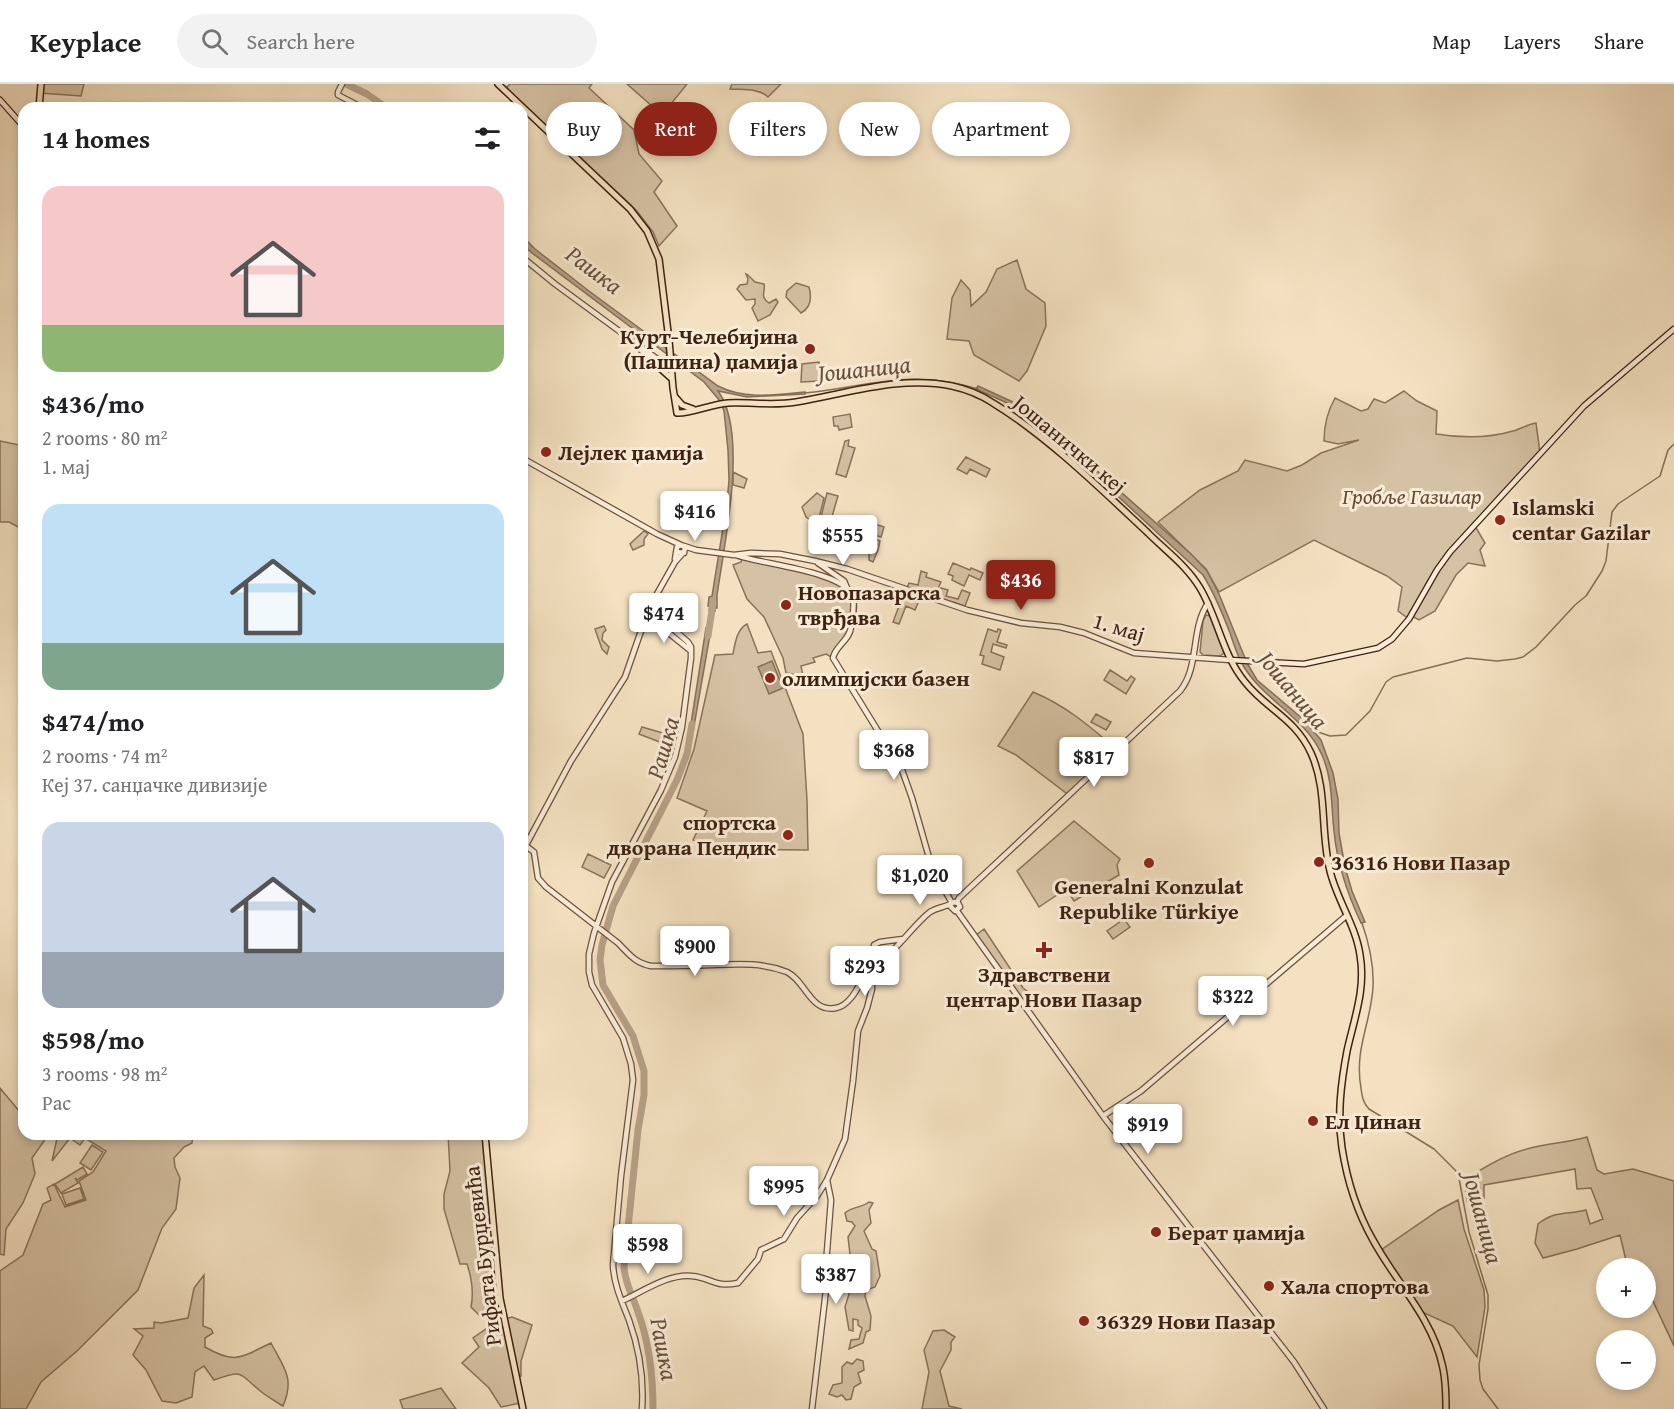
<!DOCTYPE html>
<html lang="en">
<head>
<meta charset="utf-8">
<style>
	body { margin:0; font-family:"Gentium Book Plus",serif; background:#f2f2f2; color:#202124; height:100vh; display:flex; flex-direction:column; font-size:22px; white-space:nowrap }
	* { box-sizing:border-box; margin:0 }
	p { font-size:20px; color:#757577 }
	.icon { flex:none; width:33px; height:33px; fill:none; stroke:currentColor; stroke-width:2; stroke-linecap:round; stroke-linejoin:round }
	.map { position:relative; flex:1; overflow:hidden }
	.side { position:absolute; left:18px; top:18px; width:510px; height:1038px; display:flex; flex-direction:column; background:#fff; border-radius:18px; box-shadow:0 3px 9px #0003 }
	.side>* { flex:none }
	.hud { position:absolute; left:546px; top:18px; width:570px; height:54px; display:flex; gap:12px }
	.buttons { position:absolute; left:1596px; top:1174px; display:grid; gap:12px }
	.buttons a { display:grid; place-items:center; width:60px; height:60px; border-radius:50%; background:#fff; box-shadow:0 3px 9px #0003; font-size:30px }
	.price { position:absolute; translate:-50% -51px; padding:0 14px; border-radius:6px; background:#fff; color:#222; font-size:20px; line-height:39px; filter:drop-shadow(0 2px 3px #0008) }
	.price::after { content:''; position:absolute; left:50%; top:36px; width:18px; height:14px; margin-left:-9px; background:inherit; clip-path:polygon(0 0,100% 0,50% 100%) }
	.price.selected { background:#8f2418; color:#fff }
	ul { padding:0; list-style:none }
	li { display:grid; align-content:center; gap:12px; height:318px; padding:0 24px }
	li span { display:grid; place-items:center; height:186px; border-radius:18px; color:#555 }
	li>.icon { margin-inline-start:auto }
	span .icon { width:108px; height:108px; fill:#fffc; stroke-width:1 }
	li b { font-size:26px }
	h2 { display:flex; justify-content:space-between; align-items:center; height:72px; padding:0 24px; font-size:26px }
	.tag { padding:0 21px; border-radius:27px; background:#fff; box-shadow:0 3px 9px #0003; font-size:21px; line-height:54px }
	.tag.selected { background:#8f2418; color:#fff }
	header { display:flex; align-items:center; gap:36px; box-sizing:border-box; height:84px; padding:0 30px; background:#fff; border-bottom:2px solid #e0e0e0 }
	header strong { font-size:28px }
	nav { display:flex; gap:33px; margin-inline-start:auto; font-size:21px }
	.search { width:420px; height:54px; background:#f2f2f2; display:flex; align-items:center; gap:15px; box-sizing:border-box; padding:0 21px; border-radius:33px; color:#757577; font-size:22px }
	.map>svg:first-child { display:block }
	.green { fill:#d5c1a3; stroke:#8a725a; stroke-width:1.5 }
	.water { fill:#b6a086; stroke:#866e58; stroke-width:1.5 }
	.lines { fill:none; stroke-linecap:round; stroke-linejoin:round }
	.stream { stroke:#866e58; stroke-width:1.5 }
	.river { stroke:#b6a086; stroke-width:7 }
	.tertiary-casing { stroke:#6c523e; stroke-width:7 }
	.secondary-casing { stroke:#3f2212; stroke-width:7 }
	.primary-casing { stroke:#3f2212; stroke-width:8 }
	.tertiary { stroke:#f8ecd7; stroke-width:4.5 }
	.secondary { stroke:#f8ecd7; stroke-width:4.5 }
	.primary { stroke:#f4e1c1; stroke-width:5 }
	.poi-dot { fill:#8f2418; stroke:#f8ecd7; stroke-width:2 }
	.labels { text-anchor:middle; stroke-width:6; stroke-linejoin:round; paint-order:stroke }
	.poi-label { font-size:22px; font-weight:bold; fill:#3f2212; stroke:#f8ecd7; text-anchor:start }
	.street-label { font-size:22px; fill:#3f2212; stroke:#f8ecd7 }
	.park-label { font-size:22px; font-style:italic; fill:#644a36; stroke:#f8ecd7 }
	.water-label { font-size:24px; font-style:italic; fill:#694e3b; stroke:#f8ecd7 }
</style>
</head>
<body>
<header>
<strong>Keyplace</strong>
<div class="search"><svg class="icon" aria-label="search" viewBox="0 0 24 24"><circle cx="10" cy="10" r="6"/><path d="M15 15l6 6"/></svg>Search here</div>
<nav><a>Map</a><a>Layers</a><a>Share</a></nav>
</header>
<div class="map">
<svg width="1674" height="1325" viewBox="0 0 1674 1325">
	<rect width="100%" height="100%" fill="#f4e1c1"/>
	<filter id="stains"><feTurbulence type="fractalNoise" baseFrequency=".00333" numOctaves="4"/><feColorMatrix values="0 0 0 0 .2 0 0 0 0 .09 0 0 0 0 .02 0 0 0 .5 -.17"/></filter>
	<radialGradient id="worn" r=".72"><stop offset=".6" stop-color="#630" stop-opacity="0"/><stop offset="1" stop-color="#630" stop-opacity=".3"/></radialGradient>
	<path class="green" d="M 41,0 L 84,0 L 81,12 L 40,9 Z
		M 510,0 L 592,0 L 589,4 L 634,46 L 639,70 L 662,97 L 654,108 L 677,142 L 659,162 L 653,148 L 636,126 L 505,5 Z
		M 627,0 L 687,0 L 662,31 Z
		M 732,0 L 781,0 L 768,13 C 759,4 743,6 730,5 Z
		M 1017,176 L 1026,205 L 1045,219 L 1046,242 L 1027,287 L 1019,297 L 974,271 L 969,257 L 947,255 L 952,214 L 961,196 L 970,206 L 971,222 L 986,208 L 997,185 Z
		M 746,190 L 748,191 L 755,198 L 764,200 C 766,208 759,212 769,219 L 776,215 L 778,218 L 770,231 L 758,237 L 752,224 L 755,220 L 755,215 L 746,216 L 737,205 L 740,201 L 747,200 L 748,195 Z
		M 796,199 L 809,203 C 812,214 810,224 801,229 L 786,213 L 787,207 Z
		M 819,278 L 820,297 L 801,298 L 802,280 Z
		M 1404,307 L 1417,317 L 1437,327 L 1436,350 C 1461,354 1489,354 1513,347 C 1521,345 1528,340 1536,339 L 1540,369 L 1475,442 L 1485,459 L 1480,466 L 1485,482 L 1468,479 L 1456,491 L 1435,527 L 1419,536 L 1412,532 L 1409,535 L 1398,527 L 1402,503 L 1387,492 L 1314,456 L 1219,508 L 1206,485 L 1158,438 L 1200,406 L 1238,387 L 1245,376 L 1287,387 L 1302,381 L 1321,369 L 1359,356 L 1338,360 L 1324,357 C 1324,341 1327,328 1335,314 L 1361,327 L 1368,325 L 1374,315 L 1385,319 Z
		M 850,330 L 852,343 L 839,346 L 838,342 L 834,342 L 833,333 Z
		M 849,356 L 848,362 L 855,364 L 846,393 L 836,390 L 845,357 Z
		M 0,357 L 24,362 L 24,446 L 9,438 L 0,438 Z
		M 966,373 L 990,385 L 986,393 L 970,385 L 967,390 L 957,385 Z
		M 733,388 L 747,395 L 744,404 L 733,401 Z
		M 817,409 L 824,414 L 819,434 L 831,437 L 830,442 L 834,443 L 830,453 L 815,447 L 816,440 L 806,433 L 802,423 Z
		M 827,409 L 838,412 L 831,436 L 821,433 Z
		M 865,437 L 884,443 L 881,453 L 862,447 Z
		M 644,447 L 648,450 L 644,455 L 644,461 L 633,466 L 630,460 Z
		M 840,447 L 844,447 L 853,456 L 850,462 L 840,464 C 835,459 837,453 840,447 Z
		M 870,453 L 880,457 L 878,466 L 873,478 L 869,476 L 869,463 L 865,460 Z
		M 743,473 L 771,479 L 840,499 L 853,516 L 851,546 L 833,574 L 826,570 L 813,574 L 815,578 L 801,582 L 803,592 L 786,589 L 783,574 L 764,533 L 747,515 L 733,481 L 741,478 Z
		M 953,479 L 970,486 L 971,484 L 983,489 L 980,496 L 969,491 L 964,502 L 952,496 L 953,492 L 948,490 Z
		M 921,487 L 927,489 L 926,493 L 941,498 L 934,513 L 907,504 L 909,499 L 918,501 Z
		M 941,504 L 948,506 L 946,512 L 958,515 L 962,506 L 970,509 L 965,522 L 937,513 Z
		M 909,508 L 916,510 L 914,516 L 918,519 L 915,526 L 906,522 L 899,540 L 893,538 L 899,522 L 894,520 L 898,510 L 906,513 Z
		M 1206,531 L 1210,532 L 1224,569 L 1220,572 L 1203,571 L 1200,568 L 1203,537 Z
		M 747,540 L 758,569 L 771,567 L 803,650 L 807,716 L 808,766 L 713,765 L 693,756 L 707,727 L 677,714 L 694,665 L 715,571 L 733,570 C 735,559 737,545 747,540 Z
		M 604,542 L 606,546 L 603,549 L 602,556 L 609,563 L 607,570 L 602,565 L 595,545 Z
		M 988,545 L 997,548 L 998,545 L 1001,546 L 997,558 L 1007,561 L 1006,564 L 993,560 L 991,568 L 1004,573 L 1000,586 L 982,580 L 984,572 L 980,571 Z
		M 1110,586 L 1127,597 L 1131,592 L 1135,595 L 1126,610 L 1104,596 Z
		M 1033,608 C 1065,621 1091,643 1117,666 L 1070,712 L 1016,671 L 998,662 Z
		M 1096,630 L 1111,638 L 1106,646 L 1091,638 Z
		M 642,643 L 680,654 L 669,687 L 657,683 L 665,660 L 639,650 Z
		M 1074,737 L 1120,775 L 1117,781 L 1119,791 L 1074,817 L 1066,805 L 1039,823 L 1017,787 Z
		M 588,770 L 611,781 L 604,794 L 582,783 Z
		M 1124,835 L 1130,843 L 1113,855 L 1107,847 Z
		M 984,845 L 1023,904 L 1031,910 L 1021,916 L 975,852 Z
		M 0,1004 L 24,1033 L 24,1050 L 44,1050 L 44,1057 L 32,1074 L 35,1090 L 23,1119 L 6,1145 L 4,1171 L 0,1170 Z
		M 58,1050 L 193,1050 L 192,1059 L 184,1063 L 174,1074 L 175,1083 L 180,1094 L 176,1125 L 162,1144 L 138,1206 L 77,1267 L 41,1298 L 26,1325 L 0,1325 L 0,1187 L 23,1171 L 43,1120 L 51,1116 L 47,1104 L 54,1100 L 65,1123 L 86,1116 L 79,1097 L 93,1088 L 106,1067 L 85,1054 L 80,1061 L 70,1054 L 52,1077 Z
		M 394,1050 L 485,1050 L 502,1229 L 481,1233 L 471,1223 C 474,1208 472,1195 467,1180 L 460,1180 L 444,1125 L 444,1110 L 450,1087 L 448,1050 L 394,1054 Z
		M 1587,1053 L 1597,1086 L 1604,1090 L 1633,1085 L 1674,1097 L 1674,1262 L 1651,1213 L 1646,1208 L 1646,1185 L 1628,1185 L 1620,1151 L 1577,1165 L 1543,1174 L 1535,1159 L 1538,1140 C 1555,1126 1568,1131 1586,1126 L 1590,1140 L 1603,1135 L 1591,1104 L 1577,1105 L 1575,1085 L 1484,1101 L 1484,1114 L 1467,1117 L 1465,1096 C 1484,1083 1504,1071 1527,1065 C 1547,1059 1567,1059 1587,1053 Z
		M 92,1061 L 103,1068 L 91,1086 L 80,1079 Z
		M 83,1083 L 87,1090 L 77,1096 L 75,1094 L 78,1099 L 61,1109 L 55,1100 Z
		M 80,1104 L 84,1115 L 66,1121 L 62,1110 Z
		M 1458,1116 L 1464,1145 L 1484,1206 L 1485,1223 L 1477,1273 L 1453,1242 L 1422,1228 L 1381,1166 L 1439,1126 Z
		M 869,1118 L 873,1119 L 869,1126 L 871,1139 L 864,1147 L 872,1165 L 876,1167 L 880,1192 L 875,1203 L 866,1206 L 865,1212 L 871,1232 L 870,1246 L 866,1248 L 863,1259 L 849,1265 L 851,1256 L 859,1255 L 862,1244 L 858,1241 L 858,1236 L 853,1235 L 853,1247 L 849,1246 L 845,1223 L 850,1207 L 848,1195 L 851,1179 L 848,1153 L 855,1142 L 852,1138 L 847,1137 L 845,1129 C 851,1123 861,1124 869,1118 Z
		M 204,1191 L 203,1242 L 211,1245 L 213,1249 L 205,1254 L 205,1263 C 236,1281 241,1273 271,1259 C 284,1284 295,1294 283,1322 C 275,1317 266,1312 259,1306 C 238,1288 242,1286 214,1296 L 204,1282 L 195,1288 L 192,1313 L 176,1319 L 162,1317 L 146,1286 L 133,1271 L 143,1252 L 134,1245 L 154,1244 L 154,1238 L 161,1239 L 188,1234 L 194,1204 Z
		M 512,1233 L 532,1241 L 521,1277 L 521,1292 L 516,1295 L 521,1319 L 501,1323 L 489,1304 L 462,1279 L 479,1263 L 473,1254 L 499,1236 Z
		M 944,1246 L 955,1253 L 951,1258 L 951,1266 L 940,1287 L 949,1322 L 962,1325 L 922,1325 L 929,1288 L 924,1266 L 933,1247 Z
		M 857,1275 L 863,1277 L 864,1286 L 858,1289 L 861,1299 L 854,1303 L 851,1315 L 846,1316 L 842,1311 L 837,1313 L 829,1310 L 833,1301 L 842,1299 L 842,1283 L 847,1278 L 852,1280 Z
		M 441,1304 L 456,1325 L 403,1325 L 400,1316 Z"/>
	<path class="water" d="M 522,152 L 535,165 L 589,207 L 718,302 C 745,316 776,311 805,308 L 805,310 L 747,313 L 718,307 C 749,349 724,461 717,511 L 717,524 L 715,524 L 715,527 L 709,526 L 710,523 L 708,522 L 709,513 L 712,512 L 727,419 L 729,396 L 728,366 L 724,327 L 720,317 L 704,298 L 532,169 L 522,160 Z
		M 978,302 L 1015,319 L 1035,332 L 1191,470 L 1207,487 L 1219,510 L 1247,579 L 1257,596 L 1304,636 L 1321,656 L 1333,689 L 1338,715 L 1339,749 L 1345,783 L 1352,807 L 1365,838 L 1361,839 C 1347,809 1337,780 1334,747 C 1331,721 1333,696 1322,671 C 1305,633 1265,617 1244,583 C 1237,572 1234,560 1230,549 C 1222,528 1214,509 1203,491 L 1069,367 L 1025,331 L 1005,318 L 976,305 Z
		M 706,544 L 711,545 L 693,648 L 690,646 Z
		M 772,577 L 783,604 L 769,610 L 758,583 Z"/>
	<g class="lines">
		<path class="stream" d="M 805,309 C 871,302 910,284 978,305
			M 1315,647 L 1330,652 L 1346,651 L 1370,627 L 1386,598 L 1393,593 L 1467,574 L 1497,577 L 1515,575 L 1523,573 L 1536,563 L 1575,521 L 1586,512 L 1602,487 L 1606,477 L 1612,428 L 1618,420 L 1660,392 L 1668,366 L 1674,360
			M 1362,839 C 1369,859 1374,881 1373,903 C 1371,939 1354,965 1361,1004 C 1362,1012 1363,1019 1369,1025 L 1434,1065 L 1458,1089 L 1469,1148 L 1488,1211 L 1488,1225 L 1479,1281 L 1480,1296 L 1483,1305 L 1498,1325"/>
		<path class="river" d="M 346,0 L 367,10 L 387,24
			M 708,552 L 713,519
			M 653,1325 C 653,1293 649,1258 638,1228 C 633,1212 625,1200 624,1183 L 638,1046 L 644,1011 L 644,987 L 633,952 L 603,901 L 600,876 L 602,861 L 613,822 L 677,696 L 687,670 L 692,640"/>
		<g class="tertiary-casing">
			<path id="tertiary" d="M 342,0 L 338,8 L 338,11 L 363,24
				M 522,173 L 555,200 L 671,285
				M 635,260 L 657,282 L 665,285
				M 522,374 L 657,450 L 681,461
				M 684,462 L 696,466 L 734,471 L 751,469 L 780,470 L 815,477 L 847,485 L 967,526 L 1021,539 L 1060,543 L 1084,549 L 1134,569 L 1230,576
				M 736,471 C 760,480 842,487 852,511 C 856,520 852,534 851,543 C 850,556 835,562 833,574 L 902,686 L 912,714 L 932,784 L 952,819
				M 675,475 L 677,463 L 681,461 L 685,463 L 684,469 L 677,468
				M 818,479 L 844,497 L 847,504
				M 662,534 L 670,550 L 691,567
				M 522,759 L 534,768 L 538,794 L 546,803 L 618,859 C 629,870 635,879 651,882 C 670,882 690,882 710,881 C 737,880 761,878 787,888 C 806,897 810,929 836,924 C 853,921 861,895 870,883 C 876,876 885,873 892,867 C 904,856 918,837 930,828 C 938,823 947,823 954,818 L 958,819 L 960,823 L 955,827 L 950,822
				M 526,761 L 571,677 L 625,593 L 649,524 L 675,478 L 682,470
				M 957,818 L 959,814 L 1180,607 C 1200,582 1190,546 1208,519
				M 957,827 L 1103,1032 L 1294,1278 L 1324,1325
				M 1103,1032 L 1141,1007 L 1346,832
				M 622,1217 C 642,1208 669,1189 692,1192 C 712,1194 715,1204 738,1199 L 758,1175 L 761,1166 L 784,1155 L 797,1134 L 817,1112 L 827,1096 L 845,1055 L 853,997 L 858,947 L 867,924 L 872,905 L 871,882 L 874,861 L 880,858 L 903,855
				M 642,1325 C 644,1296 639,1264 629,1236 C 622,1218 614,1201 613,1181 L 621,1092 L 633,996 L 631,980 L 623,954 L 592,901 L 589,888 L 589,870 L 594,849 L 612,798 L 661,706 L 675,673 L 682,643 L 691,574 L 691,563 L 688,558 L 671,543 L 651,519
				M 812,1325 L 826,1206 L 826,1180 L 831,1116 L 827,1096"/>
		</g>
		<g class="secondary-casing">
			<path id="secondary" d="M 0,16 L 24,43
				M 1230,576 L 1304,580 L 1378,564 L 1392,555 L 1409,535 L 1437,486 L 1450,468 L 1584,322 L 1674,245"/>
		</g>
		<g class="primary-casing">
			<path id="primary" d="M 498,0 L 630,125 L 647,147 L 659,175 L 669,256 L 673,304 L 677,329 C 690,330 712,320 728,319 C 751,318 773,322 796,318 C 846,310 900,291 952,302 C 966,305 981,311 993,319 C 1047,352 1102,406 1148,449 C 1166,467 1187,482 1200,504 C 1218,534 1222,570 1245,598 C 1266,625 1295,634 1311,669 C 1328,706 1320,748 1330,787 C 1337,816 1356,842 1360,871 C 1366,905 1354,935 1347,967 C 1341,999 1337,1031 1342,1064 C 1347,1096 1357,1128 1373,1156 C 1395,1197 1432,1234 1442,1280 C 1446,1295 1446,1310 1446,1325
				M 39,24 L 41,0
				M 660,277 L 666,277 L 670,273
				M 661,285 L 671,294
				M 675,313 L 682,321 L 693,325
				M 485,1050 L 500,1214 L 523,1325"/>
		</g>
		<use href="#tertiary" class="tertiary"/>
		<use href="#secondary" class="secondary"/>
		<use href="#primary" class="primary"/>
	</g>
	<g class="poi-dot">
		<circle cx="810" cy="265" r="6"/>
		<circle cx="546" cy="368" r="6"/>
		<circle cx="1500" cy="436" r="6"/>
		<circle cx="786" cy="521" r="6"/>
		<circle cx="770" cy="594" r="6"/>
		<circle cx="788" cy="751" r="6"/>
		<circle cx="1319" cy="778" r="6"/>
		<circle cx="1149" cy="779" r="6"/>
		<path d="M1041 857h6v6h6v6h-6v6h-6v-6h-6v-6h6z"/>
		<circle cx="1313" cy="1037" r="6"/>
		<circle cx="1156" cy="1148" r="6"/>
		<circle cx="1269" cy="1202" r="6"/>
		<circle cx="1084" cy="1237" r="6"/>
	</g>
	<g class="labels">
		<g class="poi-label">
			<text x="798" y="260" text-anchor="end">Курт-Челебијина<tspan x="798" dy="25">(Пашина) џамија</tspan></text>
			<text x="558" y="376">Лејлек џамија</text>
			<text x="1512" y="431">Islamski<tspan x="1512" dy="25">centar Gazilar</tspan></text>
			<text x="798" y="516">Новопазарска<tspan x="798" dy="25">тврђава</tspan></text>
			<text x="782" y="602">олимпијски базен</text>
			<text x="776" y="746" text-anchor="end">спортска<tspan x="776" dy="25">дворана Пендик</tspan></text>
			<text x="1331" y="786">36316 Нови Пазар</text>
			<text x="1149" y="810" text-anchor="middle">Generalni Konzulat<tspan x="1149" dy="25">Republike Türkiye</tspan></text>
			<text x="1044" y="898" text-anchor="middle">Здравствени<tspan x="1044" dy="25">центар Нови Пазар</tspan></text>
			<text x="1325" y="1045">Ел Џинан</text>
			<text x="1168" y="1156">Берат џамија</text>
			<text x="1281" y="1210">Хала спортова</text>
			<text x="1096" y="1245">36329 Нови Пазар</text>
		</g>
		<g class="street-label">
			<text transform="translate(1070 360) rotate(40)" y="8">Јошанички кеј</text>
			<text transform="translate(1119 543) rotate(17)" y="8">1. мај</text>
			<text transform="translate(482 1172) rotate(-97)" y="8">Рифата Бурџевића</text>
		</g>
		<g class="park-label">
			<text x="1412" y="420">Гробље Газилар</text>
		</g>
		<g class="water-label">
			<text transform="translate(594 186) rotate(37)" y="8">Рашка</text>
			<text transform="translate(864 285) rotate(-6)" y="8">Јошаница</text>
			<text transform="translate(1293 606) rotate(50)" y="8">Јошаница</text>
			<text transform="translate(663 664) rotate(-74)" y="8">Рашка</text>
			<text transform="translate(1483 1134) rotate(75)" y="8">Јошаница</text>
			<text transform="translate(664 1265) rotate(79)" y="8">Рашка</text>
		</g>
	</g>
	<rect width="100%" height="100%" filter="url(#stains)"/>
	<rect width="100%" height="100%" fill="url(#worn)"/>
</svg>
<div class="buttons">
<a>+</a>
<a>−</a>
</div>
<b class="price" style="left:695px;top:458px">$416</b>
<b class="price" style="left:843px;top:482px">$555</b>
<b class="price selected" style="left:1021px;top:527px">$436</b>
<b class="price" style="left:664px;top:560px">$474</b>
<b class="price" style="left:894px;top:697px">$368</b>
<b class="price" style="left:1094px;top:704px">$817</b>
<b class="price" style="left:920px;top:822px">$1,020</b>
<b class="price" style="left:695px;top:893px">$900</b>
<b class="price" style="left:865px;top:913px">$293</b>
<b class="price" style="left:1233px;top:943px">$322</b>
<b class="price" style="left:1148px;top:1071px">$919</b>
<b class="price" style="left:784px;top:1133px">$995</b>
<b class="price" style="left:648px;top:1191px">$598</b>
<b class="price" style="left:836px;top:1221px">$387</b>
<div class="hud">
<a class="tag">Buy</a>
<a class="tag selected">Rent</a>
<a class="tag">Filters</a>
<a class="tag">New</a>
<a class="tag">Apartment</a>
</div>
<section class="side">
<h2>14 homes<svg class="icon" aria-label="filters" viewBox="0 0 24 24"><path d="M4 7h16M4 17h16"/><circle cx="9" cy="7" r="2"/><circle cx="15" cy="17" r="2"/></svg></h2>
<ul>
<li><span style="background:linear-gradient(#f6c9c9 75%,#8fb573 0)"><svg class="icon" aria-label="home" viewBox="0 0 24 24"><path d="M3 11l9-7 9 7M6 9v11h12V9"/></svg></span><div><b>$436/mo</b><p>2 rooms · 80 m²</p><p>1. мај</p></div></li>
<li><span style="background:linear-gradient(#bfe0f5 75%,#7fa58c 0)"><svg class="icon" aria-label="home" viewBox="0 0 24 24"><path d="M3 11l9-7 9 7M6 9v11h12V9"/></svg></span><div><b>$474/mo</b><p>2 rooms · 74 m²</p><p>Кеј 37. санџачке дивизије</p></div></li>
<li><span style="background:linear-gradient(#c9d6e8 70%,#9aa5b1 0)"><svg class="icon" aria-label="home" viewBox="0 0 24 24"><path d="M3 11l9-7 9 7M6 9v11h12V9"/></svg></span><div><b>$598/mo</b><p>3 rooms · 98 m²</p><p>Рас</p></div></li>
</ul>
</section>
</div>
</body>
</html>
